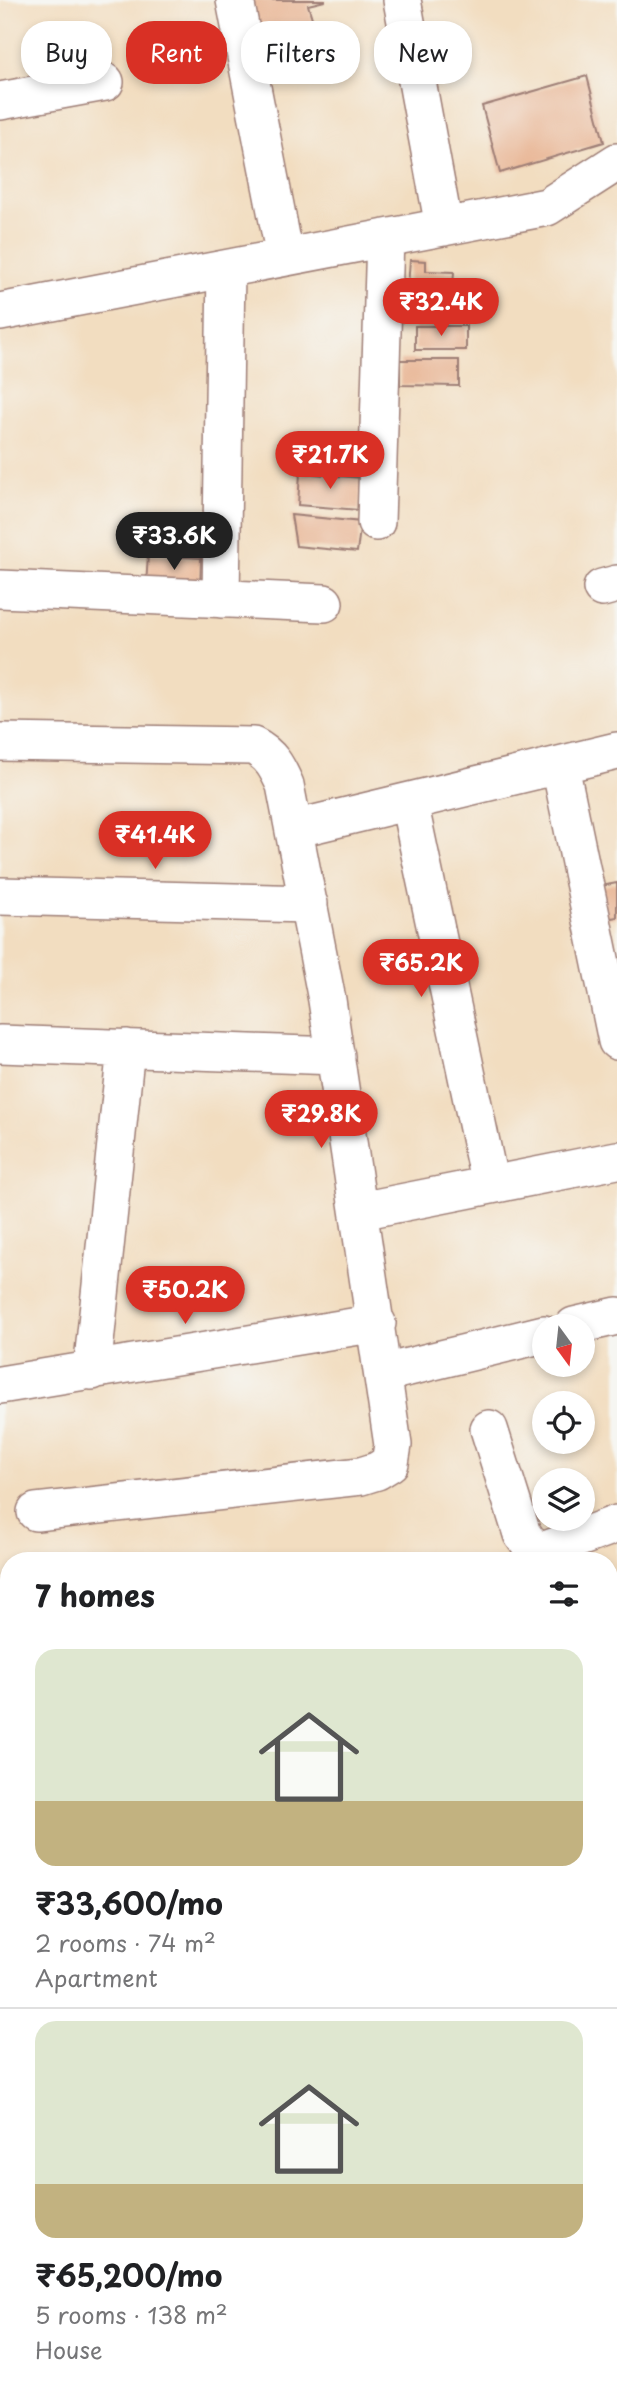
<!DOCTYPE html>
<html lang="en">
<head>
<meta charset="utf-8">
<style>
	body { margin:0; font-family:"Playpen Sans",sans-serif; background:#f2f2f2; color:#202124; height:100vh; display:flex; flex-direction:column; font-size:26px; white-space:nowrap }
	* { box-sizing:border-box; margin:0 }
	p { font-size:23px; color:#757577 }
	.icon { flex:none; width:38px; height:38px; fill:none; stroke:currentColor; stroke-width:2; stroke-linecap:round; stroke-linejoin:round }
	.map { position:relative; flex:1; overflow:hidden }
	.drawer { position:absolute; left:0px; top:1552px; width:618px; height:842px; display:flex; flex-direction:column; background:#fff; border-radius:28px 28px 0 0; box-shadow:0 4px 10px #0003 }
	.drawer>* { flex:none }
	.guide { position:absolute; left:21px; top:21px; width:576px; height:63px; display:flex; gap:14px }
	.needle { width:46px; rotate:165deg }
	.tools { position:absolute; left:532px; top:1314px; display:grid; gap:14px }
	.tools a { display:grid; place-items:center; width:63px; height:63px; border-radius:50%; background:#fff; box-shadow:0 4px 10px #0003; font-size:35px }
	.price { position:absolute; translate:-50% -60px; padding:0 16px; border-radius:24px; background:#d93025; color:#fff; font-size:23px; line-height:46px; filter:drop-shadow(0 2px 4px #0008) }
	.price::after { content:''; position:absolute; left:50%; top:42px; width:21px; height:16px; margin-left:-10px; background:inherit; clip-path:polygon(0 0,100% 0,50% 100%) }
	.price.on { background:#222; color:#fff }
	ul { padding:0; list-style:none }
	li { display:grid; align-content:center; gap:14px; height:371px; padding:0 35px }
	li+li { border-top:2px solid #e0e0e0 }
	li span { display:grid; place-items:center; height:217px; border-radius:21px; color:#555 }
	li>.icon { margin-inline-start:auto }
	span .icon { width:126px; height:126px; fill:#fffc; stroke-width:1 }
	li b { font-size:30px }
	h2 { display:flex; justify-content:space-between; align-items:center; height:84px; padding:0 35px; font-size:30px }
	.chip { padding:0 24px; border-radius:28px; background:#fff; box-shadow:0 4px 10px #0003; font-size:24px; line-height:63px }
	.chip.on { background:#d93025; color:#fff }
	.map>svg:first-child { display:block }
	.building { fill:#e9b797 }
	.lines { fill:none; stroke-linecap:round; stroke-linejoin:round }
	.street-casing { stroke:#9e7e76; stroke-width:40 }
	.street { stroke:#fff; stroke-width:37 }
</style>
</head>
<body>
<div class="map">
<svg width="617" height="2393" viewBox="0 0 617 2393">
	<rect width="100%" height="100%" fill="#f6f6f2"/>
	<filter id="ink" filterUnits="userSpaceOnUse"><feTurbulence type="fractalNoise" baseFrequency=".0143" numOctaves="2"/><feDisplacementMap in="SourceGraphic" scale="14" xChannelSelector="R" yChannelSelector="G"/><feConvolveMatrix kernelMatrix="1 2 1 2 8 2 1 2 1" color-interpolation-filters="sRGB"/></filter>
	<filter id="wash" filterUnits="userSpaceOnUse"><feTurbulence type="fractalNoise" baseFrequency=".00686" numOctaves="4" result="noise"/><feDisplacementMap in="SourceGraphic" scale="28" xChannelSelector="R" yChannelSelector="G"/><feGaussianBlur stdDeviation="1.57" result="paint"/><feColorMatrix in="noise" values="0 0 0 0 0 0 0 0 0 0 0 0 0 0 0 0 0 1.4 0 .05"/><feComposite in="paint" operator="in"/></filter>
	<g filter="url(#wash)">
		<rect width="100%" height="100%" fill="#f2ddc0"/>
		<g id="blocks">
			<path class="building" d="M 243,0 L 325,0 L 325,1 L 308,5 L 315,28 L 251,45 Z
				M 587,76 L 604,142 L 500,173 L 482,106 Z
				M 410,260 L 426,261 L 426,271 L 454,272 L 452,301 L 407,298 Z
				M 415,326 L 466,326 L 466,350 L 415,350 Z
				M 400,360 L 459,360 L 459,386 L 400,385 Z
				M 308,437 L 359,448 L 362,478 L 301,465 Z
				M 300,473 L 362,478 L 359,510 L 298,505 Z
				M 291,515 L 361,522 L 357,552 L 296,546 Z
				M 162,519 L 202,519 L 203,547 L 163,548 Z
				M 148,555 L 201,558 L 200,589 L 146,586 Z
				M 617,883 L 617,917 L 606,919 L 601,886 Z
				M 9,1709 L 9,1741 L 0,1743 L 0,1711 Z
				M 9,1743 L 9,1783 L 0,1786 L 0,1745 Z
				M 9,1950 L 9,2021 L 0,2023 L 0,1952 Z
				M 9,2028 L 9,2076 L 0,2078 L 0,2030 Z
				M 9,2116 L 9,2174 L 6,2175 L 0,2117 Z
				M 9,2181 L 9,2237 L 0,2238 L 0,2183 Z
				M 286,2385 L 316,2385 L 318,2393 L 288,2393 Z"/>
		</g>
	</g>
	<g filter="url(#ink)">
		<use href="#blocks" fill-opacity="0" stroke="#9e7e76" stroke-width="2"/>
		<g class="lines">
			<g class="street-casing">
				<path id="street" d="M 235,0 L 285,257
					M 402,0 L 444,227
					M 0,101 L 105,82
					M 0,312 L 547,207 L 617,162
					M 376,522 L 385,238
					M 602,588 L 617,584
					M 0,589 L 324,603
					M 221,599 L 226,269
					M 0,742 L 253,746 C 271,755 277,767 285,785 L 327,1000 L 393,1445 L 390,1463 L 377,1471 L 361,1476 L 36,1512
					M 560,766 L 617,1041
					M 409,802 L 490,1185
					M 294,829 L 617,751
					M 0,896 L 309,904
					M 0,1044 L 336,1056
					M 360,1211 L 617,1160
					M 574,1326 L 617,1316
					M 92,1371 L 126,1048
					M 384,1373 L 544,1334
					M 0,1385 L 377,1323
					M 489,1429 L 522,1534 L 530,1545 L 543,1551 L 617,1524
					M 609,1778 L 617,1778
					M 0,1818 L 9,1815
					M 609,2071 L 616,2303
					M 0,2096 L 9,2095
					M 263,2385 L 265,2393
					M 109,2393 L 142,2385"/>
			</g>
			<use href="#street" class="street"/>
		</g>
	</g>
</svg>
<div class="tools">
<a><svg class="needle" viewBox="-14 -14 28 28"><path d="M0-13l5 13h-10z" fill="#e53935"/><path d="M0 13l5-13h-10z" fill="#757577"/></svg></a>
<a><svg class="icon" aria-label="locate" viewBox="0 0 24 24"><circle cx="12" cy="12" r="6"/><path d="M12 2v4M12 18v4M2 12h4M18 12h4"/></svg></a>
<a><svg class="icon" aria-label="layers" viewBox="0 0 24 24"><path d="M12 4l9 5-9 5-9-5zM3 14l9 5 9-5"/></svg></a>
</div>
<b class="price" style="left:441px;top:338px">₹32.4K</b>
<b class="price" style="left:330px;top:491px">₹21.7K</b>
<b class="price on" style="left:174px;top:572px">₹33.6K</b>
<b class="price" style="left:155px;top:871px">₹41.4K</b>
<b class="price" style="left:421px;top:999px">₹65.2K</b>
<b class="price" style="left:321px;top:1150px">₹29.8K</b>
<b class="price" style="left:185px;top:1326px">₹50.2K</b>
<div class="guide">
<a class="chip">Buy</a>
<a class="chip on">Rent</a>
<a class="chip">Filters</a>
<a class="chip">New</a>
</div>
<section class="drawer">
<h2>7 homes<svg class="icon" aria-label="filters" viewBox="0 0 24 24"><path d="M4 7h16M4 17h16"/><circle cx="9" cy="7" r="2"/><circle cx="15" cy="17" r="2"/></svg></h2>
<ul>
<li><span style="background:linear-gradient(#dfe7d0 70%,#c2b280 0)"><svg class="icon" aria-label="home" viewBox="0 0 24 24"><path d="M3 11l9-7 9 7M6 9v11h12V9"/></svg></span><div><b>₹33,600/mo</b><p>2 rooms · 74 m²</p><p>Apartment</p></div></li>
<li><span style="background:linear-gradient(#dfe7d0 75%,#c2b280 0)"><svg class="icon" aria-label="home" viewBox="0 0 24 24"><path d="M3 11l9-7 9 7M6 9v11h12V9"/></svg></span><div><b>₹65,200/mo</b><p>5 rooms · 138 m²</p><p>House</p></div></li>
</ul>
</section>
</div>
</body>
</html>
